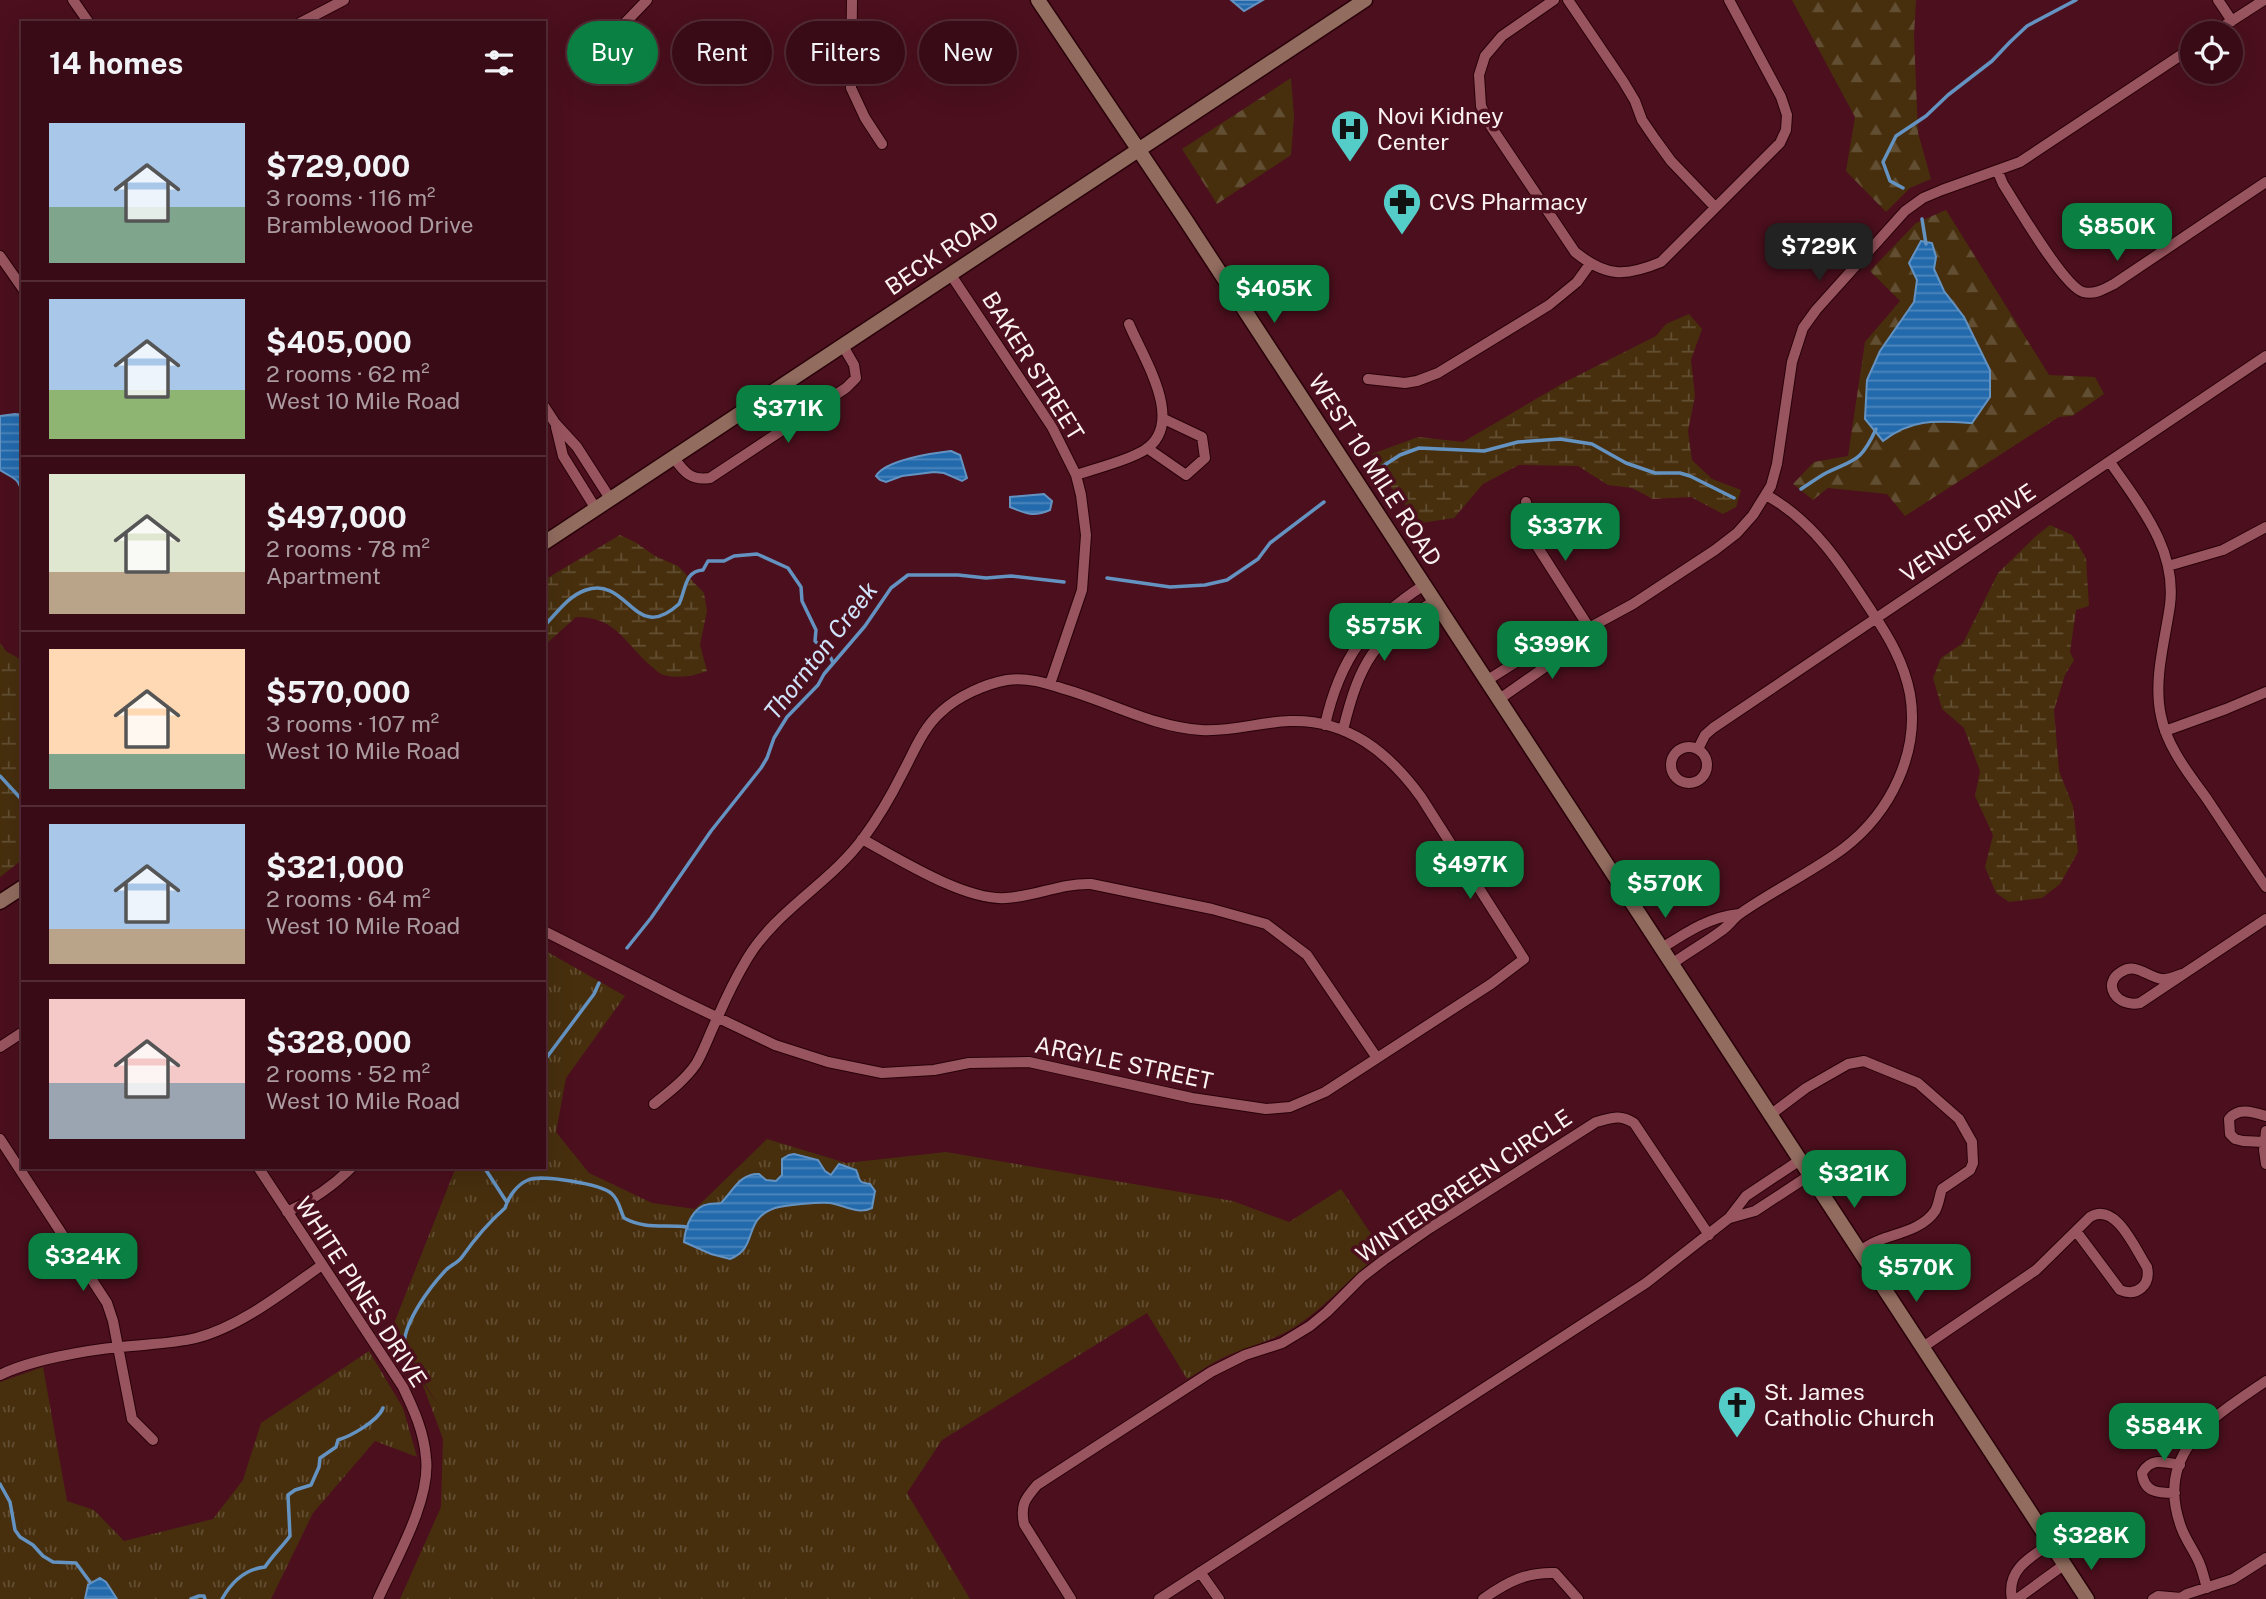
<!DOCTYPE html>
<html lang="en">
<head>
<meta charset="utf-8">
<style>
	body { margin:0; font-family:"Public Sans",sans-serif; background:#431923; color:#f1f3f6; height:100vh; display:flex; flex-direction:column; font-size:26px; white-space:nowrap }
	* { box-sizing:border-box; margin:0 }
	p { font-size:23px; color:#ab9ba1 }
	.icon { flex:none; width:38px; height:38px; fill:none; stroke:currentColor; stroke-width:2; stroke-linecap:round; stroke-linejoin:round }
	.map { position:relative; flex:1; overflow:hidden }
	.details { position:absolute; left:21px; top:21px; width:525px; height:1148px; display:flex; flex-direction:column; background:#380b16; border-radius:0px; box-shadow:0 7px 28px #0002,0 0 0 2px #522b35 }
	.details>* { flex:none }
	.guide { position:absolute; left:567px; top:21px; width:665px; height:63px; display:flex; gap:14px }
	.buttons { position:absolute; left:2180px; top:21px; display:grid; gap:14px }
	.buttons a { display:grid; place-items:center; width:63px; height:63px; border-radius:50%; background:#380b16; box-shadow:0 7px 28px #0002,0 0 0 2px #522b35; font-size:35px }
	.price { position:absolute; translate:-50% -60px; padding:0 16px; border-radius:14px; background:#0b8043; color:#fff; font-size:23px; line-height:46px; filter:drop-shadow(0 2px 4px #0008) }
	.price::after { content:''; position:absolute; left:50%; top:42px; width:21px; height:16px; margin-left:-10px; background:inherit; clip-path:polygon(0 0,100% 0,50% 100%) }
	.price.active { background:#222; color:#fff }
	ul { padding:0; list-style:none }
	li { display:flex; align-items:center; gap:21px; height:175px; padding:0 28px }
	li+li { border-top:2px solid #522b35 }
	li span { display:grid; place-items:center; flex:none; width:196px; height:140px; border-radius:0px; color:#555 }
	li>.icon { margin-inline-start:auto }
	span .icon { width:84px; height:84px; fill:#fffc; stroke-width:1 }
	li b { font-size:30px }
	h2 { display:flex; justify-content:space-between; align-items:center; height:84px; padding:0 28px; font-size:30px }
	.chip { padding:0 24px; border-radius:32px; background:#380b16; box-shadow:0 7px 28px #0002,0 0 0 2px #522b35; font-size:24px; line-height:63px }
	.chip.active { background:#0b8043; color:#fff }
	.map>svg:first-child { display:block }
	.forest { fill:url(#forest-firs) }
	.wetland { fill:url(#wetland-marsh) }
	.park { fill:url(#park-tufts) }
	.water { fill:url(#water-rules); stroke:#6493c2; stroke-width:2 }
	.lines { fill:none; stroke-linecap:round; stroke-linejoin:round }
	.stream { stroke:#6493c2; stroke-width:3.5 }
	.minor-casing { stroke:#290009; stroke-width:12 }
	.secondary-casing { stroke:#290009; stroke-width:17 }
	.minor { stroke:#99555f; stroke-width:10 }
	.secondary { stroke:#916c5f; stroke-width:14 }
	.labels { text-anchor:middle; stroke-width:7; stroke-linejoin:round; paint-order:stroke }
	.poi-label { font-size:23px; fill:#faf2f2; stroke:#4b0f1d; text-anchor:start }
	.street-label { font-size:23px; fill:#faf2f2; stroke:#4b0f1d }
	.water-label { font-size:24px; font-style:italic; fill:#d0e4fb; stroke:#4b0f1d }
</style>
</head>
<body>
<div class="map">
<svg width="2266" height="1599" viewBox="0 0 2266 1599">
	<defs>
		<pattern id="forest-firs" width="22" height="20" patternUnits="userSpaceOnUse" patternTransform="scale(1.75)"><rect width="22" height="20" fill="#472f0e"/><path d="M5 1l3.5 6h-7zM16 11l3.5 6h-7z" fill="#624e32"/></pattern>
		<pattern id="wetland-marsh" width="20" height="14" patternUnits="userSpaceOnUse" patternTransform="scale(1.75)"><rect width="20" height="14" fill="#472f0e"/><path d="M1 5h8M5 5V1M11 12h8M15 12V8" fill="none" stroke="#624e32"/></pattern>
		<pattern id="park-tufts" width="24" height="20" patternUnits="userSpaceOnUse" patternTransform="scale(1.75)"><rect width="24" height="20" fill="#472f0e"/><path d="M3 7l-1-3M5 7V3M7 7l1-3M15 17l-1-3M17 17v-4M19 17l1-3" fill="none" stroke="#624e32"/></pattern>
		<pattern id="water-rules" width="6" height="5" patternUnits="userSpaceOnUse" patternTransform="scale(1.75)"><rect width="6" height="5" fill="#236aad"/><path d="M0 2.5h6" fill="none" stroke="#4f87bd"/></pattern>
	</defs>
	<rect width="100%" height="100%" fill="#4b0f1d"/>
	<path class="forest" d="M 1792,0 L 1916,0 L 1914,35 L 1918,133 L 1931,179 L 1910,188 L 1886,212 L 1846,171 L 1855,117 Z
		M 1291,78 L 1294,117 L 1291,155 L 1217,204 L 1182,149 Z
		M 1946,210 L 2049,375 L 2095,377 L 2104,394 L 2072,416 L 2059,417 L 1905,516 L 1887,494 L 1828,488 L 1813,500 L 1793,484 L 1814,462 L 1848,456 L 1865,342 L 1900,301 L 1870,271 L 1916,223 Z"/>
	<path class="wetland" d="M 1689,314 L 1702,329 L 1691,360 L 1695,396 L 1688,431 L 1692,460 L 1712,479 L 1741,490 L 1736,507 L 1723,514 L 1691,497 L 1653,499 L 1632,488 L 1608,485 L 1578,466 L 1519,465 L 1483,484 L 1454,518 L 1421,523 C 1402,501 1383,481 1372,454 L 1418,437 L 1463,442 L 1565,382 L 1656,336 L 1666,324 Z
		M 2050,525 L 2072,535 L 2086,558 L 2089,606 L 2076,610 L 2070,652 L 2074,660 L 2065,675 L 2054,710 L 2059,771 L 2073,806 L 2078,852 L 2060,884 L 2042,898 L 2009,902 L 1996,893 L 1985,867 L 1993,835 L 1975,796 L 1980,771 L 1964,728 L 1942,709 L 1933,678 L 1941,658 L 1963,643 L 1998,573 L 2036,536 Z
		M 620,535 L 635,542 L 655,556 L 678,566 L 704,593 L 707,611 L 700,645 L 707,671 C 693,676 679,679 664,675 C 659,674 655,669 651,666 C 623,642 617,617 576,617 L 544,646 L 544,580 Z
		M 0,643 L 6,651 L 23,661 L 23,859 L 0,877 Z"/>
	<path class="park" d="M 544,950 L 625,996 L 566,1078 L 556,1132 L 589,1173 L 652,1203 L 695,1209 L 767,1139 L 846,1163 L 946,1152 L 1233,1201 L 1289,1222 L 1341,1189 L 1383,1252 C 1354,1273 1332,1301 1302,1322 C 1281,1338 1253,1345 1229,1355 C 1214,1361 1201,1371 1187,1379 L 1147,1313 L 942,1440 L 907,1493 L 970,1599 L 400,1599 L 441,1507 L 443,1439 L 421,1380 L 439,1406 L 391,1331 L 456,1167 L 544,1167 Z
		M 369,1351 L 403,1408 L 417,1457 L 375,1441 L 313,1513 L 271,1599 L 0,1599 L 0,1382 L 43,1367 L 67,1501 L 94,1510 L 124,1541 L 213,1519 L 243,1480 L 261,1423 Z"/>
	<path class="water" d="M 1231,0 L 1263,0 L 1244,11 Z
		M 1921,241 L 1932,243 L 1936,257 L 1934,269 L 1944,291 L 1964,317 L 1990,370 L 1990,397 L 1972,423 C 1937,421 1912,418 1883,441 L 1865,419 L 1867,380 L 1880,351 L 1914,302 L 1917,280 L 1909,263 Z
		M 15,414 L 23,415 L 23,496 C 18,477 16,480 0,470 L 0,416 Z
		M 951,451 L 960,455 L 967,478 L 962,481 L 944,473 L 934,472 L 902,476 L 886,482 L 880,480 L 876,476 C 885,460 933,453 951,451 Z
		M 1044,494 L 1052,501 L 1050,510 C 1034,517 1026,514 1010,507 L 1010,497 Z
		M 794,1154 L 818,1160 L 825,1171 L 831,1175 L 839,1164 L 856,1170 C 861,1180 856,1182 870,1184 L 875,1191 L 872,1208 C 858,1215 844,1205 830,1203 C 819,1202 784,1205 775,1208 C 741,1220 760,1247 730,1259 L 711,1254 L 684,1242 C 685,1228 692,1206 709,1204 C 713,1203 717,1204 721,1203 C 733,1191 740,1173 759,1174 L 766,1180 L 776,1181 L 782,1175 L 782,1159 L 789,1155 Z
		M 100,1578 L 106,1582 L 117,1599 L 85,1599 L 88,1585 Z"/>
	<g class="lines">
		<path class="stream" d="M 1903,188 L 1890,181 L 1883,162 L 1896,136 L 1926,116 L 1948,95 L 1992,61 L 2010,42 L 2027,26 L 2076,0
			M 1922,219 L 1926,244
			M 1383,466 L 1400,455 L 1419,448 L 1484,451 L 1518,442 L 1560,439 L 1592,444 L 1626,463 L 1655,473 L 1680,473 L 1690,476 L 1734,498
			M 1801,489 C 1809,484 1817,478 1826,473 C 1855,459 1861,462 1876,429
			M 1107,578 L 1170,587 L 1205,585 L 1227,580 L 1258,559 L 1270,543 L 1324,502
			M 544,626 C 557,613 568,596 586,590 C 629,576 634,645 679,604 C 686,590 684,571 703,570 L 708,561 L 724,561 L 734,556 L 757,554 L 788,568 L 801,587 L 802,601 L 816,630 L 815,641 L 830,656 L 833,663
			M 0,776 L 23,801
			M 627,948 L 651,918 L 711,831 L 761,768 L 767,758 L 774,738 L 787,717 L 818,685 L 824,674 L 865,626 L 891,588 L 908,575 L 958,575 L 986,578 L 1011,576 L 1064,582
			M 544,1061 L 594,994 L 599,983
			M 484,1167 L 506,1201
			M 404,1343 C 406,1320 429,1288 445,1271 C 450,1265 457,1264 462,1257 C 474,1240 489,1222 505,1208 C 508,1198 516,1185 528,1180 C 540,1174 602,1184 612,1194 C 619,1200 620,1210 624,1218 C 646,1230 664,1224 687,1227
			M 0,1484 L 10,1502 L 15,1530 L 20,1537 L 33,1545 L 43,1556 L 53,1562 L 76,1563 L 90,1582
			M 191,1599 L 199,1596 L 204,1596 L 205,1599
			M 222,1599 C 231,1583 245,1569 265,1567 C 272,1556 282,1547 290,1536 L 288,1495 L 295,1490 L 311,1485 L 319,1467 L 320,1458 L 336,1447 L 338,1440 C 351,1436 378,1421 383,1408"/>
		<g class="minor-casing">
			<path id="minor" d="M 73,0 L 89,23
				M 852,0 L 851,88 L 865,118 L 882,144
				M 1554,0 L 1502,36 L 1485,56 L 1479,75 L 1481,106 L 1490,125 L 1575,252 C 1606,277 1625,277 1661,262 L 1780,143 L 1786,130 L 1787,115 L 1781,97 L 1729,0
				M 1568,0 L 1623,81 L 1635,101 L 1642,120 L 1655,139 L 1671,161 L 1715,207
				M 2218,0 L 2232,21
				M 300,23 L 344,0
				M 622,26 L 647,0
				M 2213,33 L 2264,0
				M 1998,172 L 2003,184 C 2016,204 2064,287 2083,292 C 2095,295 2104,289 2114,284 L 2266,182
				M 0,256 L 23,289
				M 951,275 L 1052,427 L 1076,475 L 1081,495 L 1086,535 L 1082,590 L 1050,684
				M 1368,379 L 1405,383 L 1417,381 L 1438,373 L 1549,305 L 1577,282 L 1590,264
				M 544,406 L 555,423 L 577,447 L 611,500
				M 556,427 L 563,456 L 596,509
				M 1147,448 L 1186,475 L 1205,458 L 1202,437 L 1164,419
				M 674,458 C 684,472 691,481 710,478 L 846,388 L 856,378 L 854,365 L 843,346
				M 2110,462 C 2140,506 2177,549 2170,605 C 2165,641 2153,680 2161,716 C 2167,747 2189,774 2207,799 C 2227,829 2246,858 2266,887
				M 1076,475 C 1096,468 1124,462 1143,451 C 1188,425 1143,358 1129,324
				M 1526,502 L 1535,543 L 1590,629
				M 2168,566 L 2223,550 L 2266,527
				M 1486,681 L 1553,639 L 1576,635 L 1633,604 L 1715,550 L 1737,533 L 1753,515 L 1771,486 L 1777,464 L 1792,362 L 1803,328 L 1816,310 L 1905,211 L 1923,198 L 1942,190 L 2020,162 L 2193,47
				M 1498,700 L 1568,651 L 1576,635
				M 1325,725 C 1340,658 1367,622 1424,585
				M 1343,730 C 1360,661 1374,639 1434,601
				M 2165,731 L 2226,709 L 2266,692
				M1671 765a18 18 0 1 1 36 0a18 18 0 1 1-36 0Z
				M 1698,749 L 1705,735 L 1713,728 L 2266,356
				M 862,839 C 899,859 965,901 1006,898 C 1037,896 1061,883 1091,884 L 1212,909 L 1266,924 L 1307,955 L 1377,1058
				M 544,931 L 681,1000 L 775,1045 L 828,1062 L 882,1073 L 934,1070 L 969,1063 L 1029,1062 L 1192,1098 L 1266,1109 L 1290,1107 L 1325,1092 L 1491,984 L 1524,959 L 1421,797 C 1389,753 1348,719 1290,721 C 1260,722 1231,732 1201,730 C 1153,727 1110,702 1064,689 C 1046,683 1027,677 1007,680 C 985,684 958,696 941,712 C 922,729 914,752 902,774 C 891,796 878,818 864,837 C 831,883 776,910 747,959 C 735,979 725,1000 716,1021 C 709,1035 704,1051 696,1064 C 685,1080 669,1092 654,1104
				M 1662,948 C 1687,932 1709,917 1739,914
				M 1672,964 C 1688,952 1705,943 1721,931 C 1729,926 1733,918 1741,913 C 1774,890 1812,872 1844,848 C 1891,812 1920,752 1910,694 C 1904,663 1889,637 1872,612 C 1843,567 1814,521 1766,495
				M 2182,974 C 2176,976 2169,980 2162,979 C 2147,977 2136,962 2121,972 C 2101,984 2117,1008 2140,1003 L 2266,919
				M 0,1047 L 23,1032
				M 1770,1115 L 1806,1088 L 1848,1064 L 1864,1061 L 1918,1083 L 1959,1119 L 1972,1142 L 1973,1163 L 1970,1170 L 1942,1189 C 1939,1197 1939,1204 1935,1211 C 1923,1229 1898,1233 1880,1240 C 1873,1242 1866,1247 1860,1251
				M 2266,1131 L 2264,1150 L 2266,1164
				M 0,1139 L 107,1303 L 113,1321 L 132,1419 L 153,1440
				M 2264,1142 L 2243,1141 L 2235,1139 L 2230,1134 L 2229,1119 C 2238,1107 2253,1112 2266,1116
				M 258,1167 L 403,1387 C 414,1410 424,1432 426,1458 C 431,1500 395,1561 378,1599
				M 287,1212 C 311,1201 333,1186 352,1167
				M 1730,1218 L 1755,1211 L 1810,1175
				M 1923,1347 L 2036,1270 L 2090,1217 C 2116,1201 2135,1249 2147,1267 C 2151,1285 2137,1297 2120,1290 L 2076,1231
				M 0,1375 C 30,1360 87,1350 121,1347 C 146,1344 171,1344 196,1338 C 240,1327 285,1291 322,1265
				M 2175,1493 C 2159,1493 2144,1493 2142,1473 C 2151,1457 2164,1462 2180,1465
				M 1200,1572 L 1219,1599
				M 2207,1588 C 2204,1578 2202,1567 2197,1558 C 2191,1546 2184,1537 2180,1524 C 2155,1450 2215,1416 2266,1381
				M 1071,1599 L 1024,1524 C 1020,1505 1025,1499 1037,1485 L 1211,1372 L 1245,1355 L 1282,1343 L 1310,1326 L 1327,1312 L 1362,1277 L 1384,1260 L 1430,1228 L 1596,1122 C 1612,1118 1619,1114 1634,1123 L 1709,1235
				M 1159,1599 L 1646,1283 L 1729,1218 L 1746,1196 L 1800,1160
				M 1483,1599 C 1507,1582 1526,1572 1555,1573 L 1578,1599
				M 2012,1599 C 2006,1570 2030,1557 2052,1543
				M 2017,1599 L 2065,1564
				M 2153,1599 L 2158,1596 L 2181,1598
				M 2179,1599 L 2187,1594 L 2233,1579 L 2266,1558"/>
		</g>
		<g class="secondary-casing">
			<path id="secondary" d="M 1038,0 L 1185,219 L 2087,1599
				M 544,543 L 1365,0
				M 0,902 L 23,887"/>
		</g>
		<use href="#minor" class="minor"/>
		<use href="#secondary" class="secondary"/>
	</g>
	<defs>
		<g id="hospital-pin" transform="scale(2.0125)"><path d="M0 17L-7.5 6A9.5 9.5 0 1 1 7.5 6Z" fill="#54cdc8" stroke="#4b0f1d"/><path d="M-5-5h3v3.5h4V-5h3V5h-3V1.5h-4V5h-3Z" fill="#111"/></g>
		<g id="pharmacy-pin" transform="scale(2.0125)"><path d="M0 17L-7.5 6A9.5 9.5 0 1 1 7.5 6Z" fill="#54cdc8" stroke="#4b0f1d"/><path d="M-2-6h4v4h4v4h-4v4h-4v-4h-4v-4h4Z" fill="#111"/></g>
		<g id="church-pin" transform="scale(2.0125)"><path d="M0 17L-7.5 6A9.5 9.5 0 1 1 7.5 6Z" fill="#54cdc8" stroke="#4b0f1d"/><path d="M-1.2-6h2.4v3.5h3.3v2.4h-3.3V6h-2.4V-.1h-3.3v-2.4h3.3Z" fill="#111"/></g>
	</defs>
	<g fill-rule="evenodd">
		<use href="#hospital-pin" x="1350" y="129"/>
		<use href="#pharmacy-pin" x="1402" y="202"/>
		<use href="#church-pin" x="1737" y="1405"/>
	</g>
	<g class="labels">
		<g class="poi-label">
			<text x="1377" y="124">Novi Kidney<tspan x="1377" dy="26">Center</tspan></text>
			<text x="1429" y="210">CVS Pharmacy</text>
			<text x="1764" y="1400">St. James<tspan x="1764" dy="26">Catholic Church</tspan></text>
		</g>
		<g class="street-label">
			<text transform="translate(942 253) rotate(-34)" y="8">BECK ROAD</text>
			<text transform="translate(1033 366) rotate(58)" y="8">BAKER STREET</text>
			<text transform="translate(1375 470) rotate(57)" y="8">WEST 10 MILE ROAD</text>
			<text transform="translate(1968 533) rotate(-34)" y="8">VENICE DRIVE</text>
			<text transform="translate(1124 1063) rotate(12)" y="8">ARGYLE STREET</text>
			<text transform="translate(1464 1186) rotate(-34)" y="8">WINTERGREEN CIRCLE</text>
			<text transform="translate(361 1292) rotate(57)" y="8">WHITE PINES DRIVE</text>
		</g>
		<g class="water-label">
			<text transform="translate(821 651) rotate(-52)" y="8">Thornton Creek</text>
		</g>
	</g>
</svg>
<div class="buttons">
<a><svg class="icon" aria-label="locate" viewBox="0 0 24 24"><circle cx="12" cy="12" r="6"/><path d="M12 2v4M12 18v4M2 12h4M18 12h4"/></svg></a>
</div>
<b class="price" style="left:2117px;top:263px">$850K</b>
<b class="price active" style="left:1819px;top:283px">$729K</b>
<b class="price" style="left:1274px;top:325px">$405K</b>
<b class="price" style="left:788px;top:445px">$371K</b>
<b class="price" style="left:1565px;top:563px">$337K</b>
<b class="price" style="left:1384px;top:663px">$575K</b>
<b class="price" style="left:1552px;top:681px">$399K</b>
<b class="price" style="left:1470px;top:901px">$497K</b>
<b class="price" style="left:1665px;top:920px">$570K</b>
<b class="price" style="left:1854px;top:1210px">$321K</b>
<b class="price" style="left:83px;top:1293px">$324K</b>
<b class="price" style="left:1916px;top:1304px">$570K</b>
<b class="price" style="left:2164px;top:1463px">$584K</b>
<b class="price" style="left:2091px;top:1572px">$328K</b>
<div class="guide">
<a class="chip active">Buy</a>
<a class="chip">Rent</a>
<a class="chip">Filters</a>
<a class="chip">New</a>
</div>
<section class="details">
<h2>14 homes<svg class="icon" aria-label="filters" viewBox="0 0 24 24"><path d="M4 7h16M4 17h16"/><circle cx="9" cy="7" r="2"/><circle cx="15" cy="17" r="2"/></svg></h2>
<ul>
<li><span style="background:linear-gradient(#a9c7e8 60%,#7fa58c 0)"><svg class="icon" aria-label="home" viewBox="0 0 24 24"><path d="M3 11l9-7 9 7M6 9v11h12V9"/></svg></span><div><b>$729,000</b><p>3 rooms · 116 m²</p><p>Bramblewood Drive</p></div></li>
<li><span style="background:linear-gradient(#a9c7e8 65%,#8fb573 0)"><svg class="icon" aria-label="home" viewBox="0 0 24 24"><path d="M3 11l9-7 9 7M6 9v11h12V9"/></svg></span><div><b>$405,000</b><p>2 rooms · 62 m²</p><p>West 10 Mile Road</p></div></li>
<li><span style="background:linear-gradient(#dfe7d0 70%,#b9a48a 0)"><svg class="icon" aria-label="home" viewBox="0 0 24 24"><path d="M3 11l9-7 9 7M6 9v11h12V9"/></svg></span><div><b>$497,000</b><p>2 rooms · 78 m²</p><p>Apartment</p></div></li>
<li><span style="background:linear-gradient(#ffd9b3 75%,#7fa58c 0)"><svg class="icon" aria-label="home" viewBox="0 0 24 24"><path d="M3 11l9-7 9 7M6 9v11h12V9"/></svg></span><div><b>$570,000</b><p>3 rooms · 107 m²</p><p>West 10 Mile Road</p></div></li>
<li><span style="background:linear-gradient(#a9c7e8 75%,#b9a48a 0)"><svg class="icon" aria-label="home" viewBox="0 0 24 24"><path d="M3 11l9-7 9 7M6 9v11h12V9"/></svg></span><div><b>$321,000</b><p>2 rooms · 64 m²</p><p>West 10 Mile Road</p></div></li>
<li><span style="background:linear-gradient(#f6c9c9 60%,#9aa5b1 0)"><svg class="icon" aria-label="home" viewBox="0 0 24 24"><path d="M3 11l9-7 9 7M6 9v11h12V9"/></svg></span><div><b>$328,000</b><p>2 rooms · 52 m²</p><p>West 10 Mile Road</p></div></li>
</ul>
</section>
</div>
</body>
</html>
